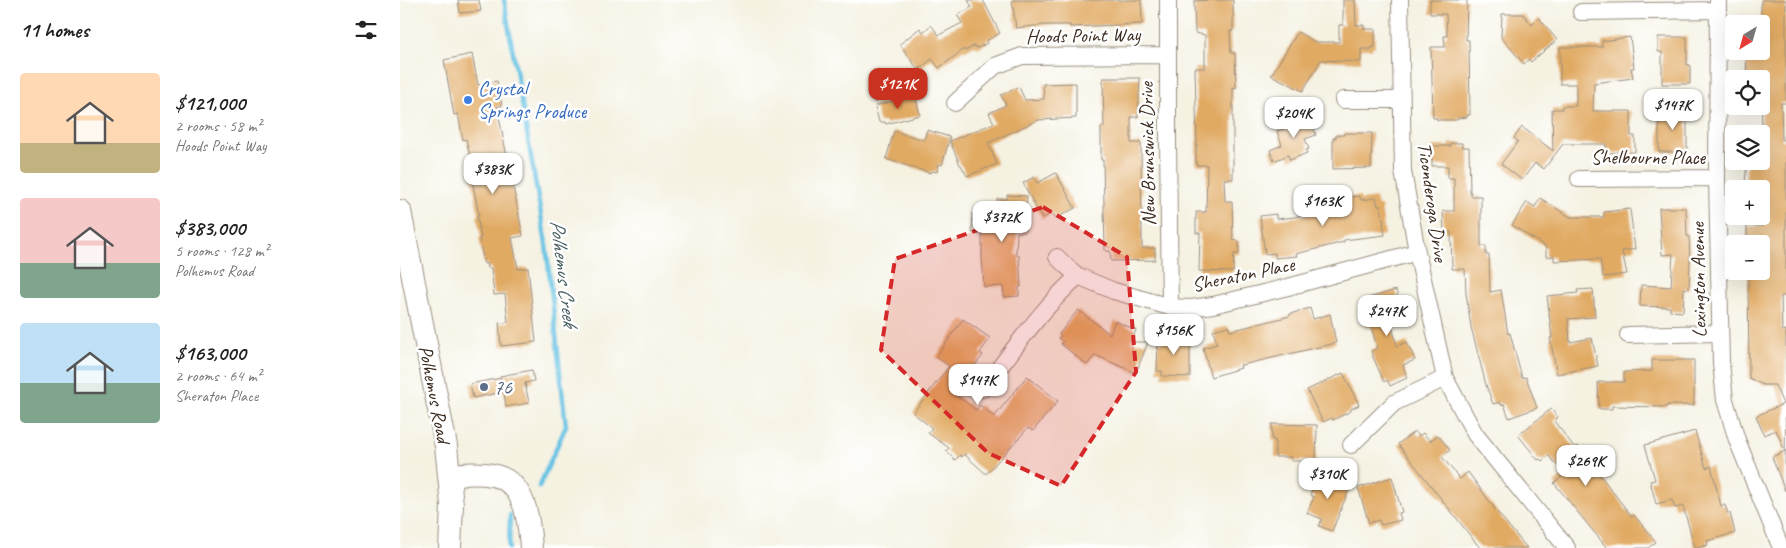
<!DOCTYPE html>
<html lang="en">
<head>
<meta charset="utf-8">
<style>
	body { margin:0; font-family:Caveat,sans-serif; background:#f2f2f2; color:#222; height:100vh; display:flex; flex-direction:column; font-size:19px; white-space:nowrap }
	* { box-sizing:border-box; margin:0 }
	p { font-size:16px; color:#767676 }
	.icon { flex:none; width:28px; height:28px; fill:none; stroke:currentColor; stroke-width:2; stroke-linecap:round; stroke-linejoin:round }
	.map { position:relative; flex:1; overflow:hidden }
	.details { display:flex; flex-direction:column; background:#fff; width:400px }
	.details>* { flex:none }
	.needle { width:32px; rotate:217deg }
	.tools { position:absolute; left:1325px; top:15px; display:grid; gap:10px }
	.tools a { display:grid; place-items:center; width:45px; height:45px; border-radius:5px; background:#fff; box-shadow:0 5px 20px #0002; font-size:25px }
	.price { position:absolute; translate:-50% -42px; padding:0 11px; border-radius:10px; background:#fff; color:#222; font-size:16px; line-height:32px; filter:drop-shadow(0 1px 2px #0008) }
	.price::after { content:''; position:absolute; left:50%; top:30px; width:15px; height:11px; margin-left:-8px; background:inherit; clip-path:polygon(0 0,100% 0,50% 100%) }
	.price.selected { background:#c8321e; color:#fff }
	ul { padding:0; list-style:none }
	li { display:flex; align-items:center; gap:15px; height:125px; padding:0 20px }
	li span { display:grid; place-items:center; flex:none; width:140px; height:100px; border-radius:5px; color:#555 }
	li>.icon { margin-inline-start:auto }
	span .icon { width:60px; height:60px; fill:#fffc; stroke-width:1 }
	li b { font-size:21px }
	h2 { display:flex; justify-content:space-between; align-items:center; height:60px; padding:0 20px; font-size:21px }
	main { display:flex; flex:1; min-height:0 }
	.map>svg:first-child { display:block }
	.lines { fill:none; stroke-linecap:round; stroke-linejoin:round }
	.stream { stroke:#66c3e4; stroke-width:4.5 }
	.building { fill:#e1aa63 }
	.street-casing { stroke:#988e80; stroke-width:18 }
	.secondary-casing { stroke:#988e80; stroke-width:24 }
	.street { stroke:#fff; stroke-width:16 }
	.secondary { stroke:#fff; stroke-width:22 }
	.marked { fill:#d62828; fill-opacity:0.2; stroke:#d62828; stroke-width:4; stroke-dasharray:10 6; stroke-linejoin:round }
	.shop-dot { fill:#3f7fe0; stroke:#fff; stroke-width:2 }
	.service-dot { fill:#5c6f8a; stroke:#fff; stroke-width:2 }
	.labels { text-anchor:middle; stroke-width:5; stroke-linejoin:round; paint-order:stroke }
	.street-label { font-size:20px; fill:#3b2a1e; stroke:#fff }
	.shop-label { font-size:20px; fill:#366cbe; stroke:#fff; text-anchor:start }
	.service-label { font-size:20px; fill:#4e5e75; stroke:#fff; text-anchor:start }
	.water-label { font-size:21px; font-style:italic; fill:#4a6063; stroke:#fff }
</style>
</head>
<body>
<main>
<section class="details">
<h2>11 homes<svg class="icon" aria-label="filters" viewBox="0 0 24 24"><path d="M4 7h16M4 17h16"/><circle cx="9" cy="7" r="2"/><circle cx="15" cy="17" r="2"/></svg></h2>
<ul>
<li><span style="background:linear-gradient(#ffd9b3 70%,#c2b280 0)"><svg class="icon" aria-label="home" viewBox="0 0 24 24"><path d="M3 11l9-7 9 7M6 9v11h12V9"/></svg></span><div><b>$121,000</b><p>2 rooms · 58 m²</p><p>Hoods Point Way</p></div></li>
<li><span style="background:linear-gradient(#f6c9c9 65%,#7fa58c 0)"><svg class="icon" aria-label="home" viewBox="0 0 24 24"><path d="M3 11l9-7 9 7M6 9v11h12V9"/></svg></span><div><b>$383,000</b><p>5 rooms · 128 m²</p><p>Polhemus Road</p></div></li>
<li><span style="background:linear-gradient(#bfe0f5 60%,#7fa58c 0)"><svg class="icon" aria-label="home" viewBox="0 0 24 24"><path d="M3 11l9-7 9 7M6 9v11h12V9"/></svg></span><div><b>$163,000</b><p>2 rooms · 64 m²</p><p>Sheraton Place</p></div></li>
</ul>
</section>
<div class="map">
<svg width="1386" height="548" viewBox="0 0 1386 548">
	<rect width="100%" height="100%" fill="#fff"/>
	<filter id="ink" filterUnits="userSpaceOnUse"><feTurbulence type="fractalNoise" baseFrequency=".02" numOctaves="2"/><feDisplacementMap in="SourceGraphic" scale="10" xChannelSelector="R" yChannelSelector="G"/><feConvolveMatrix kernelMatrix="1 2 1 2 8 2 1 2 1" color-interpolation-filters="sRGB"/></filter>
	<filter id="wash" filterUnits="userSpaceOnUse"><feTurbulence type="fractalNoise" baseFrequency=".0096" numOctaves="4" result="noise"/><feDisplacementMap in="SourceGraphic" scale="20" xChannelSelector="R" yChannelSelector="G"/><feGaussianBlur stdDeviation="1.12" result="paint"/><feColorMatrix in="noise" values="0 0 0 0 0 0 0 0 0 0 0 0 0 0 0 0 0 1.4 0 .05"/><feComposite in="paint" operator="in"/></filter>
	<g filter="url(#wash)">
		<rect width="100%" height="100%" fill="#f5f2e2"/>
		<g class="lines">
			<path class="stream" d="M 104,0 L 146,244 L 166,426 L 139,487
				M 109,548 L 110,515"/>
		</g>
		<g id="blocks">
			<path class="building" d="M 58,0 L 79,0 L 81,11 L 60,13 Z
				M 568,0 L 583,0 L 600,33 L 586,41 L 587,43 L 578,48 L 574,46 L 565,51 L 564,49 L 539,68 L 532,59 L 518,70 L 500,44 L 520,28 L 523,32 L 531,25 L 539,35 L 562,23 L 557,15 L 572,7 Z
				M 612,0 L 741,0 L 742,24 L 670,27 L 670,25 L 643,25 L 616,28 Z
				M 813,0 L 833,0 L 833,31 L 830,31 L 831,53 L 835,53 L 836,88 L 833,87 L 833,179 L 824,179 L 825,201 L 832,201 L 833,240 L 839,241 L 839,254 L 834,254 L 833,272 L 799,271 L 800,233 L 796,233 L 796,212 L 806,212 L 807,165 L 796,165 L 796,146 L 797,146 L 795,68 L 805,68 L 805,35 L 795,33 L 794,1 Z
				M 943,0 L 955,0 L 956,25 L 964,25 L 964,29 L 975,29 L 975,47 L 972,47 L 972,49 L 961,49 L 961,62 L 921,60 L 903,91 L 871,75 L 898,32 L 915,42 L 939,42 L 939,25 L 943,25 Z
				M 1030,0 L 1067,0 L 1066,40 L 1069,40 L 1070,115 L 1067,115 L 1067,117 L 1058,118 L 1057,120 L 1037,120 L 1037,118 L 1033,118 L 1031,47 L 1045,47 L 1044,36 L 1047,36 L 1046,14 L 1030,14 Z
				M 1361,0 L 1386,0 L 1386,103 L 1381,103 L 1382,140 L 1386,140 L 1386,296 L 1381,296 L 1382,331 L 1386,330 L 1385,491 L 1372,457 L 1385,451 L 1376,430 L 1364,435 L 1356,416 L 1383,404 L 1375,385 L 1363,385 L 1349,378 L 1348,275 L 1364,275 L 1364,247 L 1361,247 L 1361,244 L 1347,244 L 1347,226 L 1363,226 L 1363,196 L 1361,196 L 1361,184 L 1345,183 L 1347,161 L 1361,161 L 1362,133 L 1361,79 L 1347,79 L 1346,51 L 1361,51 Z
				M 1102,14 L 1123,14 L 1132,25 L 1139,18 L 1157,40 L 1131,62 L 1129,59 L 1124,64 L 1101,37 Z
				M 1230,37 L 1234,68 L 1231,68 L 1233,78 L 1194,83 L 1193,111 L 1231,111 L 1231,136 L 1235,136 L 1235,152 L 1206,153 L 1206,144 L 1163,144 L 1144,169 L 1135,163 L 1122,180 L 1101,164 L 1118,141 L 1114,138 L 1122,127 L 1153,151 L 1152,109 L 1162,109 L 1162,106 L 1176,106 L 1176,84 L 1160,84 L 1160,47 L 1202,47 L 1202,41 Z
				M 1258,37 L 1287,37 L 1287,65 L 1290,65 L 1290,84 L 1262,84 L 1262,52 L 1258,52 Z
				M 72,54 L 78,85 L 97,81 L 102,106 L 97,107 L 123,236 L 112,238 L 118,269 L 128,268 L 136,342 L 101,346 L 99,323 L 108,322 L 105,294 L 94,295 L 91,268 L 88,268 L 87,263 L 84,264 L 79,238 L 81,238 L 77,216 L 79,216 L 68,159 L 70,156 L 66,139 L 63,140 L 58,114 L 54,115 L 44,60 Z
				M 474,70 L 498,76 L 501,83 L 475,103 L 471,90 L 472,90 Z
				M 703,78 L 740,78 L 738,117 L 731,117 L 731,143 L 741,143 L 742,248 L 755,248 L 755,260 L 711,261 L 710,251 L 705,251 L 703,160 L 701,160 L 701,127 L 704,127 Z
				M 676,83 L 676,118 L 638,120 L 588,143 L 597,164 L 567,176 L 561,165 L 560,165 L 550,141 L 594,123 L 589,113 L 606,105 L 601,95 L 619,87 L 625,100 L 644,99 L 643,84 Z
				M 515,95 L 520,115 L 486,124 L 485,122 L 479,122 L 475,106 Z
				M 1259,110 L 1287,110 L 1287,152 L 1259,152 Z
				M 910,117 L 916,135 L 905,139 L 909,149 L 906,150 L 907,153 L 890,160 L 888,155 L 874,161 L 870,150 L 882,145 L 877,131 L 884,129 L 883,125 Z
				M 527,130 L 550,137 L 542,165 L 539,164 L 537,172 L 532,171 L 530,173 L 486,159 L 494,131 L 524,140 Z
				M 944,133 L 972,133 L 971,168 L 933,169 L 933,138 L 936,138 L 936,135 L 944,135 Z
				M 1050,143 L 1062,143 L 1062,147 L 1069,147 L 1070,192 L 1071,192 L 1071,196 L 1081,196 L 1081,246 L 1086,246 L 1086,255 L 1089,255 L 1090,292 L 1101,290 L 1108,334 L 1110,333 L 1122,378 L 1126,377 L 1137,408 L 1109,418 L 1104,404 L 1101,405 L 1100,402 L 1093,404 L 1086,385 L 1071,327 L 1066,294 L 1065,269 L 1052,269 L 1051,232 L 1044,232 L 1043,211 L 1054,211 L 1054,178 L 1048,178 L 1048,166 L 1032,166 L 1032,146 L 1050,146 Z
				M 656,173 L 675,208 L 655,219 L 652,213 L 642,219 L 623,183 L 634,177 L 637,183 Z
				M 607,195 L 627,196 L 625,232 L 617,232 L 616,255 L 619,255 L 621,287 L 619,287 L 619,296 L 604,297 L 603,286 L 584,287 L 582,256 L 582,233 L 572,233 L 573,213 L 597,215 L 597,199 L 607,199 Z
				M 958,196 L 960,197 L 961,200 L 976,198 L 978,206 L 981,206 L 985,235 L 944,240 L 944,242 L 896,254 L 897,256 L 875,258 L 875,253 L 865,254 L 860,216 L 876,214 L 876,219 L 895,217 L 932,207 L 932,199 Z
				M 1140,198 L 1170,217 L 1204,217 L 1204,212 L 1230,209 L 1235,249 L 1222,251 L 1227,274 L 1203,277 L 1200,259 L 1154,261 L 1154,256 L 1146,257 L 1146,247 L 1112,225 L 1127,202 L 1135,207 Z
				M 1259,208 L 1286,208 L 1287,236 L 1289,236 L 1290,262 L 1289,289 L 1284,288 L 1283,312 L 1270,311 L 1270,307 L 1240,306 L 1241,285 L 1271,287 L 1273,254 L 1262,255 Z
				M 1193,289 L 1195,317 L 1168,319 L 1170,342 L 1192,338 L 1198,366 L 1157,374 L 1150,338 L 1152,338 L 1147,296 L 1178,293 L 1177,290 Z
				M 996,290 L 1001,311 L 989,314 L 997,346 L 1007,342 L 1015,360 L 1003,365 L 1007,378 L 990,386 L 987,380 L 984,382 L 973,357 L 971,351 L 977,348 L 971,326 L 966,327 L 960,303 L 969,301 L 968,298 Z
				M 910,308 L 913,319 L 930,314 L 936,343 L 842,365 L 840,365 L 841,368 L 811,377 L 803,348 L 817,344 L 813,330 L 828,326 L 830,331 L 890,316 L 890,314 Z
				M 678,310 L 710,334 L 715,321 L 736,330 L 731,342 L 748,342 L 736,373 L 695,355 L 687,365 L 661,344 L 663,342 L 658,338 L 661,336 L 659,334 Z
				M 563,319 L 590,338 L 580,353 L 583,355 L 573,368 L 571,366 L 553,393 L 576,410 L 580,405 L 594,417 L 627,376 L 658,401 L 633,431 L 628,428 L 586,474 L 564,454 L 562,457 L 560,455 L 555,460 L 546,451 L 549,448 L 528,433 L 532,428 L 513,413 L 549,366 L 536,357 Z
				M 763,336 L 790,336 L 790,377 L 762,376 L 762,371 L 757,371 L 758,342 L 763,342 Z
				M 1252,360 L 1294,360 L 1294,405 L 1267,405 L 1267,407 L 1212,406 L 1212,409 L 1199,409 L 1198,382 L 1224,382 L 1224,372 L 1252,371 Z
				M 132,370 L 134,381 L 125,383 L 129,403 L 106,407 L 104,392 L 73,398 L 70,384 L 101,378 L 100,376 Z
				M 943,373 L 959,405 L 951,409 L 951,411 L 933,420 L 932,418 L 923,422 L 907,390 Z
				M 1151,409 L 1158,417 L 1154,421 L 1175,448 L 1178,446 L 1232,517 L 1234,515 L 1256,542 L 1248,548 L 1207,548 L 1154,483 L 1165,474 L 1149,456 L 1142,461 L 1140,459 L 1138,460 L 1118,435 Z
				M 872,424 L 917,425 L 916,461 L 891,461 L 891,457 L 875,457 L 875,440 L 872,440 Z
				M 1015,431 L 1019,436 L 1023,433 L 1030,441 L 1038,435 L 1050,450 L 1042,457 L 1060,479 L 1068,472 L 1098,513 L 1127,548 L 1080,548 L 998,444 Z
				M 1295,431 L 1306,468 L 1311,466 L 1321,506 L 1325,505 L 1328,514 L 1330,513 L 1335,533 L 1307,541 L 1308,545 L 1297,548 L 1295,548 L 1283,506 L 1275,508 L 1272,500 L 1256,504 L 1250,481 L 1255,480 L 1245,445 Z
				M 919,472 L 951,485 L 932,531 L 919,526 L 922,519 L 907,513 L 914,497 L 910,495 Z
				M 992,477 L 1002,512 L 999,513 L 1001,520 L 981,525 L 979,520 L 969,523 L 958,488 Z"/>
		</g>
	</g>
	<g filter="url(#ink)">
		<use href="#blocks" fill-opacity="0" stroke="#988e80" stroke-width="1"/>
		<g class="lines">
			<g class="street-casing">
				<path id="street" d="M 768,0 L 768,142 L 770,307
					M 1000,0 L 1003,171 L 1017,252 L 1045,378 L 1075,434 L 1167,548
					M 1318,0 L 1317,178 L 1321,363 L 1325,400 L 1337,440 L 1381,548
					M 1181,12 L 1318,10
					M 943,100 L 1001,100
					M 555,103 L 595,66 L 622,56 L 768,55
					M 1179,179 L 1317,178
					M 657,257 L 665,265 L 678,276
					M 1228,335 L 1319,333
					M 583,389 C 613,351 641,309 678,276 L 714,291 L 770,307 L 791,308 L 813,305 L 888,287 L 1017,252
					M 951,445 L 994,403 L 1045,378"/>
			</g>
			<g class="secondary-casing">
				<path id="secondary" d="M 0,211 L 46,446 L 52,505 L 50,548
					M 50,475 C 64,474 78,472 92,475 C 126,481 129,521 131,548"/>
			</g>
			<use href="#street" class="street"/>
			<use href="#secondary" class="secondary"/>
		</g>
	</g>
	<path class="marked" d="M 643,207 L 727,257 L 736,372 L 661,486 L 588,453 L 481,350 L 495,259 Z"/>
	<circle class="shop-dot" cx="68" cy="100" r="5"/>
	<circle class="service-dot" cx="84" cy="387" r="5"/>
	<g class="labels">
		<g class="street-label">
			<text transform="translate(683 35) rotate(-1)" y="7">Hoods Point Way</text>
			<text transform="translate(747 154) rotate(-91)" y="7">New Brunswick Drive</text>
			<text x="1248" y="164">Shelbourne Place</text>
			<text transform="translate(1033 202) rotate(82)" y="7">Ticonderoga Drive</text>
			<text transform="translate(843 274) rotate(-12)" y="7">Sheraton Place</text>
			<text transform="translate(1298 280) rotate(-91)" y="7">Lexington Avenue</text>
			<text transform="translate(35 394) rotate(79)" y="7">Polhemus Road</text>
		</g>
		<g class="shop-label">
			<text x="78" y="95">Crystal<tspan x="78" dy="23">Springs Produce</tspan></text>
		</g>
		<g class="service-label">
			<text x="94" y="394">76</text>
		</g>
		<g class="water-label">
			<text transform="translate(164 273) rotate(83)" y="7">Polhemus Creek</text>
		</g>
	</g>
</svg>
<div class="tools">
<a><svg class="needle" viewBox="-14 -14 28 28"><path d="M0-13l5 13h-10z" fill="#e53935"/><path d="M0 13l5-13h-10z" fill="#767676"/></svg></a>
<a><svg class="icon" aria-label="locate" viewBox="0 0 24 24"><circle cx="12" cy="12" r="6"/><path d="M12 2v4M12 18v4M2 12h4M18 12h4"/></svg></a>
<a><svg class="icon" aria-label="layers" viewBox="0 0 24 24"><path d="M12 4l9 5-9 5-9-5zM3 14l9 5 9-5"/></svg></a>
<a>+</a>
<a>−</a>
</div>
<b class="price selected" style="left:498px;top:110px">$121K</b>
<b class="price" style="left:1273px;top:131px">$147K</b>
<b class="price" style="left:894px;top:139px">$204K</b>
<b class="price" style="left:93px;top:195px">$383K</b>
<b class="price" style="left:923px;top:227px">$163K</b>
<b class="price" style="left:602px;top:243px">$372K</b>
<b class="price" style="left:987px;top:337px">$247K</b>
<b class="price" style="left:774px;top:356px">$156K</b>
<b class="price" style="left:578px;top:406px">$147K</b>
<b class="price" style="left:1186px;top:487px">$269K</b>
<b class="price" style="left:928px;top:500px">$310K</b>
</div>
</main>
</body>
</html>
